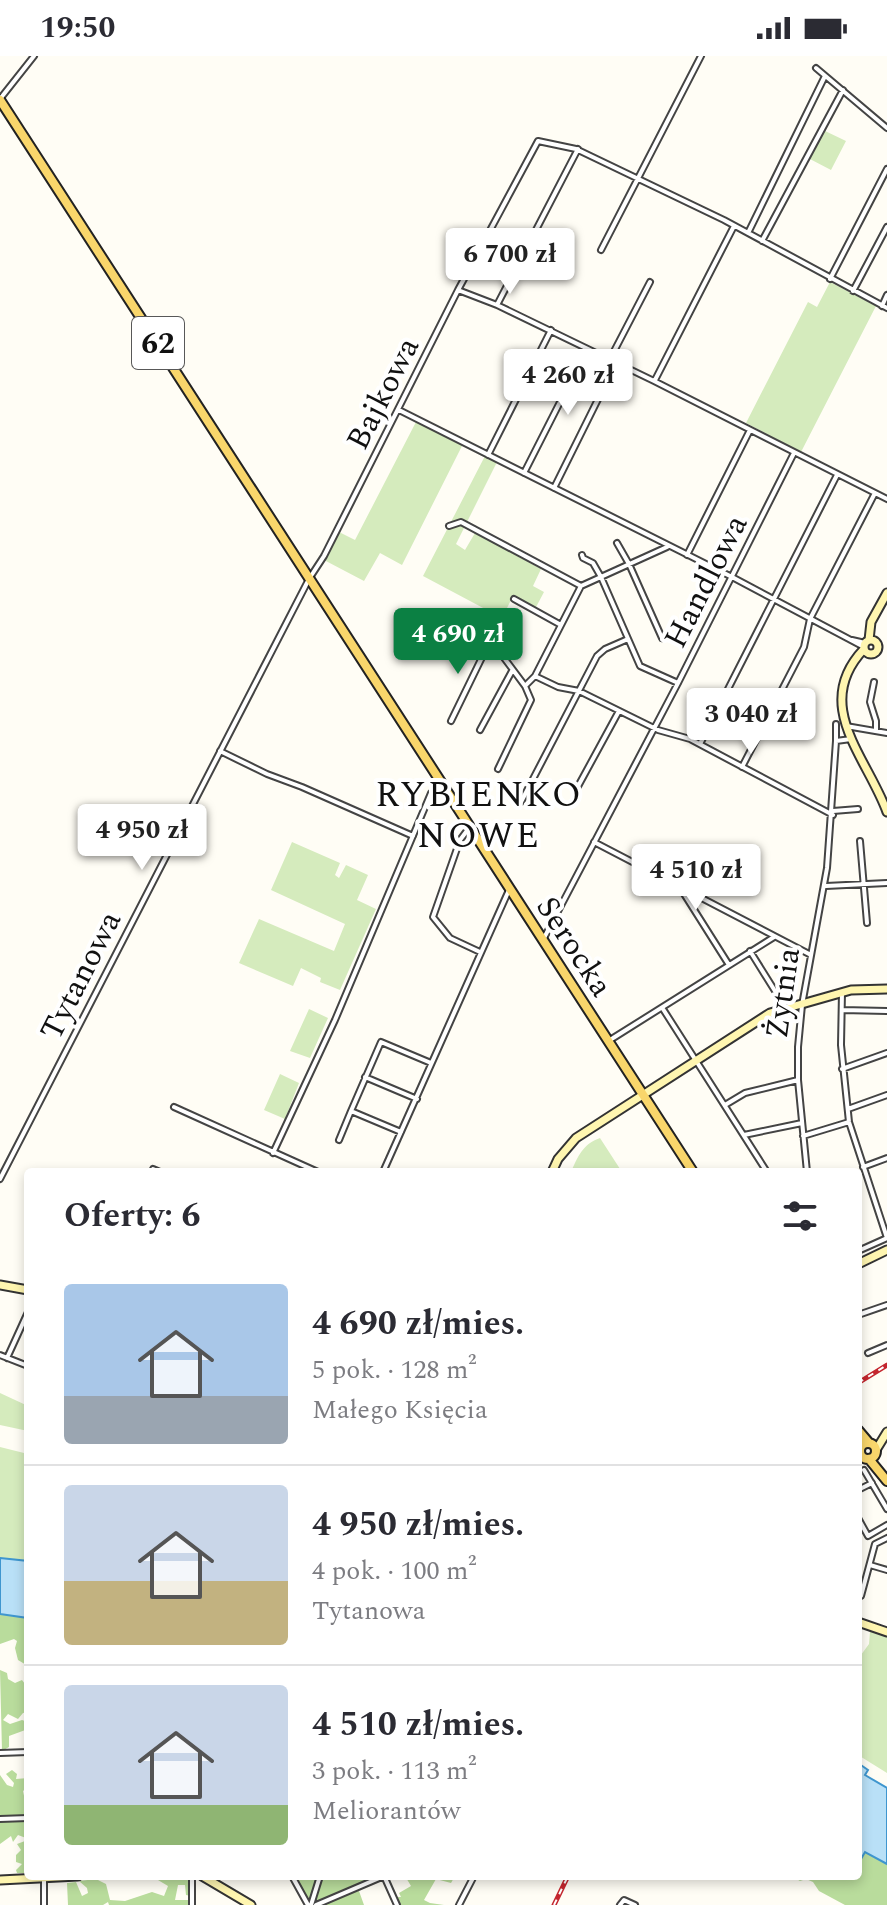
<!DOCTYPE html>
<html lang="pl">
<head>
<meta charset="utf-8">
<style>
	body { margin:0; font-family:Spectral,serif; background:#f7f7f7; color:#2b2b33; height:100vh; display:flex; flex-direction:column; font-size:30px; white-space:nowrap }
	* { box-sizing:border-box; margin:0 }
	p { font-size:26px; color:#7c7c81 }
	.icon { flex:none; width:44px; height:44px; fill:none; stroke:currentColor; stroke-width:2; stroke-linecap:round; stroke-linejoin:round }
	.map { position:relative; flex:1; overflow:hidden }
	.details { position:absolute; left:24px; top:1112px; width:838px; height:712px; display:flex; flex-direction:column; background:#fff; border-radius:8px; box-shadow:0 4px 12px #0003 }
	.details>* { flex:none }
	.price { position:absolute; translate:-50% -68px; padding:0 18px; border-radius:8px; background:#fff; color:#222; font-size:26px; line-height:52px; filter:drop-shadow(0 2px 4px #0008) }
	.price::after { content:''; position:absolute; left:50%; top:48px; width:24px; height:18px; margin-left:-12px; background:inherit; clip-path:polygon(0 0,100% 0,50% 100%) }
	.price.current { background:#0b8043; color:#fff }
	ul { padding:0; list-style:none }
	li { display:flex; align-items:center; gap:24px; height:200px; padding:0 40px }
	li+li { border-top:2px solid #e1e1e2 }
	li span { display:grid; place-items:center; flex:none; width:224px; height:160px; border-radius:8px; color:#555 }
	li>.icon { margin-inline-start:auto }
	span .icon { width:96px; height:96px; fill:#fffc; stroke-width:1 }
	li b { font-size:34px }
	h2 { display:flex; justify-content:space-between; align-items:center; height:96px; padding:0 40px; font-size:34px }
	.status { display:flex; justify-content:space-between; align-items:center; height:56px; padding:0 40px; background:#fff; direction:ltr }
	.status svg { height:22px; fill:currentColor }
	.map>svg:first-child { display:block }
	.green { fill:#d5ebbd }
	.forest { fill:#b9dc9c }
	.water { fill:#b9e0f7; stroke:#3f96cf; stroke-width:2 }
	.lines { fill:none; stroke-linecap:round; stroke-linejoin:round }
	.street-casing { stroke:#444; stroke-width:8 }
	.secondary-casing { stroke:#333; stroke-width:11 }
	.primary-casing { stroke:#222; stroke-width:12 }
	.street { stroke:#fff; stroke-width:4 }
	.secondary { stroke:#fff6b0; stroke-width:7 }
	.primary { stroke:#f9d66b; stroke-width:8 }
	.rail-casing { stroke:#c4262e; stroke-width:5 }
	.rail { stroke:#fff; stroke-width:2; stroke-dasharray:6; stroke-linecap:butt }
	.labels { text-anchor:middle; stroke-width:8; stroke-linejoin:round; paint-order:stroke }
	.shield { fill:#fff; stroke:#585858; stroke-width:2 }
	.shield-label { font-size:30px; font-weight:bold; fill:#111 }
	.street-label { font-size:32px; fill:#111; stroke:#fff }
	.quarter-label { font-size:36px; letter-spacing:2px; fill:#111; stroke:#fff }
</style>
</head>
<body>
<div class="status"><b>19:50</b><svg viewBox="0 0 49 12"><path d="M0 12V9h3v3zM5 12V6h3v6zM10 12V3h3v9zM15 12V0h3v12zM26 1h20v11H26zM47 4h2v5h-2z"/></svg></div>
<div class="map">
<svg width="887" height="1849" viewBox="0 0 887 1849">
	<rect width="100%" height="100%" fill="#fffdf5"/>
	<path class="green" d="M 823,74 L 846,85 L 831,114 L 808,102 Z
		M 830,226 L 876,250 L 801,396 L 746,367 L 808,246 L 817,251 Z
		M 417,364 L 463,388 L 402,509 L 380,497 L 364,525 L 324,504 L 339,476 L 355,484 Z
		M 485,400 L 497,406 L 456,488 L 465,494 L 475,477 L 541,513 L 533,530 L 544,536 L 535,553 L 513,540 L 502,562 L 423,520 Z
		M 292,786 L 340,807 L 335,819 L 339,822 L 346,809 L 368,819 L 357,844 L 376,853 L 340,934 L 320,926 L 321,922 L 301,912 L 293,930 L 239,907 L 259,863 L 334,895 L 345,868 L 271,834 Z
		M 309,953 L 328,962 L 310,1002 L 290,995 Z
		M 280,1018 L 299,1027 L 285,1063 L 264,1054 Z
		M 600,1082 L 622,1116 L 571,1116 C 578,1100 583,1088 600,1082 Z
		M 0,1337 L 28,1350 L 28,1375 L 0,1369 Z
		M 0,1391 L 28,1398 L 28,1505 L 0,1502 Z
		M 870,1575 L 887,1580 L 887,1717 L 858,1699 L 858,1603 L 869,1588 Z"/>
	<path class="forest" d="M 0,1558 L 28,1562 L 28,1610 L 18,1604 L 15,1592 L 17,1585 L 14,1583 L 0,1588 Z
		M 0,1614 L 7,1617 L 8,1623 L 15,1627 L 22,1624 L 28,1632 L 28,1656 L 23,1657 L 18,1663 L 8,1658 L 3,1664 L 10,1668 L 22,1664 L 28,1666 L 28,1673 L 9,1680 L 9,1691 L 2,1695 Z
		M 12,1714 L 17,1718 L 16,1723 L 28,1722 L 28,1731 L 23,1735 L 28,1759 L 0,1761 L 0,1719 L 7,1729 L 13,1731 L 14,1727 L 6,1718 Z
		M 28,1765 L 28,1817 L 17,1817 L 16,1814 L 22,1808 L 16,1806 L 16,1799 L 21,1794 L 17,1788 L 25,1785 L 26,1782 L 18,1779 L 13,1786 L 11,1780 L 0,1788 L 0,1766 Z
		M 865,1796 L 887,1808 L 887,1849 L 845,1849 L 819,1835 L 813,1826 L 806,1823 L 800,1825 L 791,1820 L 858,1820 L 858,1801 L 861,1803 Z
		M 190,1820 L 191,1840 L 186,1839 L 185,1829 L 178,1829 L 175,1844 L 190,1844 L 190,1849 L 109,1849 L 108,1846 L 103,1849 L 68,1849 L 67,1827 L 76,1826 L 82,1840 L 88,1837 L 87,1832 L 79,1825 L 96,1823 L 106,1828 L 110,1844 L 125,1845 L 152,1836 L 164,1840 L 168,1830 L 158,1824 L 161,1821 Z
		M 295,1820 L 360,1820 L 366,1825 L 352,1831 L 351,1836 L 359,1835 L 364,1849 L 310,1849 Z
		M 405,1820 L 455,1820 L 451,1827 L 436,1823 L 424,1844 L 430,1847 L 444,1849 L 400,1849 L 396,1841 L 401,1841 L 399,1837 L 411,1830 Z"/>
	<path class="water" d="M 0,1502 L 28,1505 L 28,1562 L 0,1558 Z
		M 858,1707 L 868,1714 L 865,1719 L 887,1732 L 887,1808 L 865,1796 L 861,1803 L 858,1801 Z"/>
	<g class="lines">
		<g class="street-casing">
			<path id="street" d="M 816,12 L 887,72
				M 0,43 L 34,0
				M 748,177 L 825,20
				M 762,185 L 843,34
				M 601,194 L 701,0
				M 830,223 L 887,113
				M 458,234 L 497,249 L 654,325 L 887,443
				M 853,235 L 887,171
				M 497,249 L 578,93
				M 882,250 L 887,239
				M 610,303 L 650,226
				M 655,324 L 734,170
				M 399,354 L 732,521 L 864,591
				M 488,399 L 551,274
				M 524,417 L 587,293
				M 554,432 L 616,307
				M 449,470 L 461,466 L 581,530
				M 617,487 L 629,508 L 662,582
				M 582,499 L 583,502 L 593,507 L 601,521 L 640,610 L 678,627
				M 687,499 L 750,374
				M 514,543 L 561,569
				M 456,570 L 499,595 L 525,630 L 531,644 L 498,713
				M 852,584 L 865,587
				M 535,620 L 558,631 L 579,635 L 658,674 L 690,683 L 833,759
				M 874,626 L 870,646 L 876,665 L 876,675
				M 525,630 L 535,620 L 581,530 L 667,491
				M 451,665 L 489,587
				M 846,670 L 887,677
				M 480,674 L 512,615
				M 836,685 L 836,668
				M 700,688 L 837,419
				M 220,695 L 267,718 L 302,731 L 413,780
				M 742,711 L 804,591 L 810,563 L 875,437
				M 576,734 L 619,655
				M 521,746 L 597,600 L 605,593 L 628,583
				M 833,755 L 858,753
				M 469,772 L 460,784 L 433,861 L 450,882 L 480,896
				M 860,785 L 867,867
				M 594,786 L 811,899
				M 826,830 L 887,827
				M 681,833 L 729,909
				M 544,882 L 678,627 L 794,397
				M 750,895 L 785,951
				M 842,936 L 841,989 L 849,1066 L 887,1182
				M 663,953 L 767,1116
				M 842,954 L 887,955
				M 610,984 L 774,881
				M 842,1013 L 887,997
				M 365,1021 L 417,1043
				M 725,1049 L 745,1037 L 798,1024
				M 174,1051 L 318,1116
				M 848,1053 L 887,1039
				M 351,1055 L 381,986 L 431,1007
				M 744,1079 L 802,1067
				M 803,1080 L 849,1066
				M 339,1084 L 351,1055 L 401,1076
				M 273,1097 L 335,964 L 431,737 L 441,727
				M 863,1111 L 887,1102
				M 153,1113 L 160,1116
				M 383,1116 L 509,834
				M 807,1116 L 798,1024 L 798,991 L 802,949 L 827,812 L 836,685 L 851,683
				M 0,1123 L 309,523 L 324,500 L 458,234 L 538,85 L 576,93 L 724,164 L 887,252
				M 858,1195 L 887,1182
				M 858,1259 L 887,1249
				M 868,1297 L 887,1289
				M 0,1299 L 28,1310
				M 7,1302 L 28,1256
				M 858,1398 L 861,1394
				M 858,1402 L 864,1401
				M 864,1414 L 887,1453
				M 858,1434 L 872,1427
				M 858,1462 L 868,1480 L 887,1469
				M 870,1509 L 887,1514
				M 858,1541 L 861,1540 L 875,1488 L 887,1482
				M 0,1697 L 28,1696
				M 0,1763 L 28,1762
				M 192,1820 L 192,1849
				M 292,1820 L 308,1849
				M 44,1823 L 44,1849
				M 311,1849 L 320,1820
				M 316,1849 L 384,1820 L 397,1849
				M 459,1849 L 474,1820
				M 620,1849 L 624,1844 L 635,1849"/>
		</g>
		<g class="secondary-casing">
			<path id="secondary" d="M 869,584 L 871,566 L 887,537
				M864 591a7 7 0 1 1 14 0a7 7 0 1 1-14 0Z
				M 864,593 C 811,649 867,701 887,756
				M 552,1116 L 558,1103 L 576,1082 L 770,957 L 851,934 L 887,933
				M 858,1208 L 887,1194
				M 0,1229 L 28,1234
				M 876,1394 L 887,1376
				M 858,1566 L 887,1576
				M 202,1820 L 251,1849
				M 0,1824 L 78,1820"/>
		</g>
		<g class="primary-casing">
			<path id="primary" d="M 0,44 L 693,1116
				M 858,1374 L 869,1387
				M860 1395a8 8 0 1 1 16 0a8 8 0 1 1-16 0Z
				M 869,1403 L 887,1425"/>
		</g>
		<use href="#street" class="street"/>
		<use href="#secondary" class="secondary"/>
		<use href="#primary" class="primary"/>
		<g class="rail-casing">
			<path id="rail" d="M 858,1327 L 887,1309
				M 554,1849 L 568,1820"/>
		</g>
		<use href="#rail" class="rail"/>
	</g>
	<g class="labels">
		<rect class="shield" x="132" y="261" width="52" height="52" rx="6"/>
		<g class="shield-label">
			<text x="158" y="297">62</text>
		</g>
		<g class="street-label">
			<text transform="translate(382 337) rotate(-63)" y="11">Bajkowa</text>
			<text transform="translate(705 525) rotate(-63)" y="11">Handlowa</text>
			<text transform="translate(575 890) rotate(57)" y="11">Serocka</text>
			<text transform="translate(80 919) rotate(-63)" y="11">Tytanowa</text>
			<text transform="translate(782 937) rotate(-82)" y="11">Żytnia</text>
		</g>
		<g class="quarter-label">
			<text x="479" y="750">RYBIENKO<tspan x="479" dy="41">NOWE</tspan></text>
		</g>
	</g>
</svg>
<b class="price" style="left:510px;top:240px">6 700 zł</b>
<b class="price" style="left:568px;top:361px">4 260 zł</b>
<b class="price current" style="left:458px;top:620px">4 690 zł</b>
<b class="price" style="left:751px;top:700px">3 040 zł</b>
<b class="price" style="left:142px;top:816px">4 950 zł</b>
<b class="price" style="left:696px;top:856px">4 510 zł</b>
<section class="details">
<h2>Oferty: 6<svg class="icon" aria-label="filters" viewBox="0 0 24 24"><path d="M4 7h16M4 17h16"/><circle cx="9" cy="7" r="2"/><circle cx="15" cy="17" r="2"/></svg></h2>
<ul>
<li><span style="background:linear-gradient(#a9c7e8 70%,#9aa5b1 0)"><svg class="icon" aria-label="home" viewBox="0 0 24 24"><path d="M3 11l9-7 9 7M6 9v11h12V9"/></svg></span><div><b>4 690 zł/mies.</b><p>5 pok. · 128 m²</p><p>Małego Księcia</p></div></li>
<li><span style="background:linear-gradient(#c9d6e8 60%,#c2b280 0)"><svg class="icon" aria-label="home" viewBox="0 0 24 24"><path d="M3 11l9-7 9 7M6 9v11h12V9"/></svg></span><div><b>4 950 zł/mies.</b><p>4 pok. · 100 m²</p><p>Tytanowa</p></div></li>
<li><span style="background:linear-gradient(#c9d6e8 75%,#8fb573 0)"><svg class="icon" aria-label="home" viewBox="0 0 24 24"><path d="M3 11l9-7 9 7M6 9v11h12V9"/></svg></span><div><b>4 510 zł/mies.</b><p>3 pok. · 113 m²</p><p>Meliorantów</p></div></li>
</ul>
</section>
</div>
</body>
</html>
